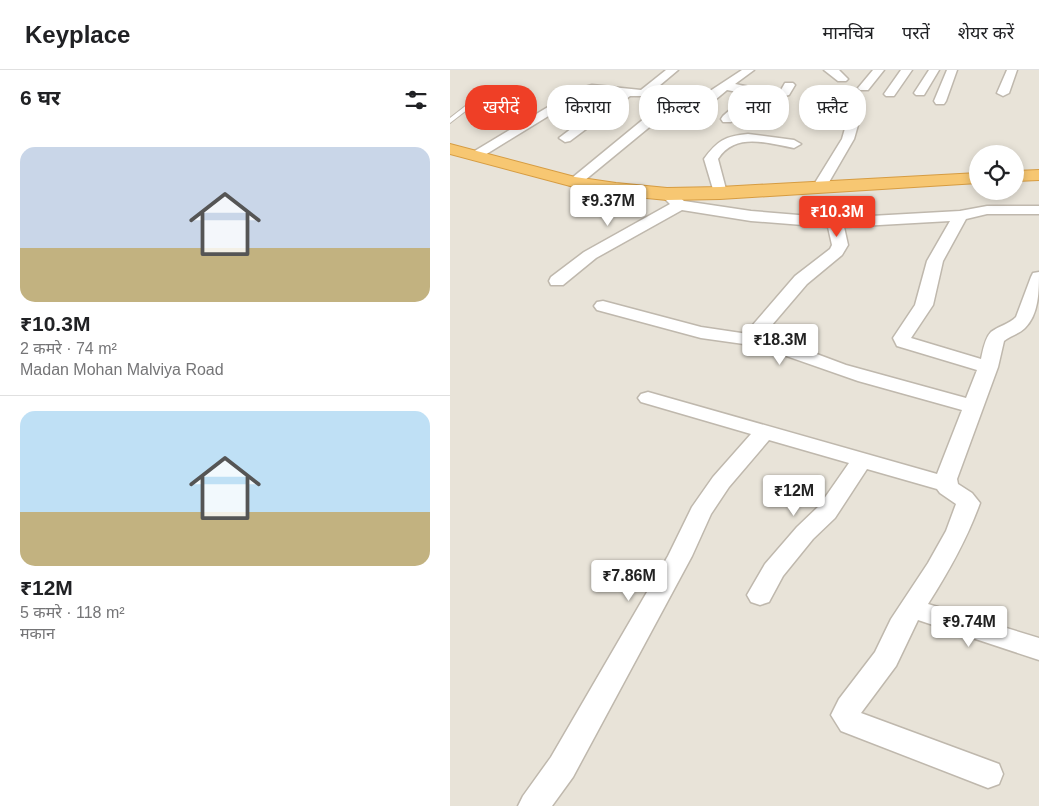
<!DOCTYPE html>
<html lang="hi">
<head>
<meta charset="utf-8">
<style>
	body { margin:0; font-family:Arial,"Noto Sans Devanagari",sans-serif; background:#f6f6f6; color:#202124; height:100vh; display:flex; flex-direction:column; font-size:19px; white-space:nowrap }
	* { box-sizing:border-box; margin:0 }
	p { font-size:16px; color:#757577 }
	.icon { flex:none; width:28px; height:28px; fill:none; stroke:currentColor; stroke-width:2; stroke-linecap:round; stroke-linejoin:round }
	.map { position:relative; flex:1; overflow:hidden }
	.panel { display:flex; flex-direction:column; background:#fff; width:450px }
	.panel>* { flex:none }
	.hud { position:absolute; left:15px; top:15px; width:475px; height:45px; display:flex; gap:10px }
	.buttons { position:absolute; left:519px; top:75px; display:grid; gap:10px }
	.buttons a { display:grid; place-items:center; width:55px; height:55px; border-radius:50%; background:#fff; box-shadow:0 2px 8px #0003; font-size:25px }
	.price { position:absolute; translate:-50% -42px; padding:0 11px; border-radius:5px; background:#fff; color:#222; font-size:16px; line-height:32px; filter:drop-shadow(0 1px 2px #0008) }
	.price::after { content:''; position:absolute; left:50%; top:30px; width:15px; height:11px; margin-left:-8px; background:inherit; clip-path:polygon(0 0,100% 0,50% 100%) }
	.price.on { background:#ef3f26; color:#fff }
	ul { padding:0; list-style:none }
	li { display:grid; align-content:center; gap:10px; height:265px; padding:0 20px }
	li+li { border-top:1px solid #e0e0e0 }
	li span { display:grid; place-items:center; height:155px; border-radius:15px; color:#555 }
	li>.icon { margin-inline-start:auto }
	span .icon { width:90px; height:90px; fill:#fffc; stroke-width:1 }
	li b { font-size:21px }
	h2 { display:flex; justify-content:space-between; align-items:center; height:60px; padding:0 20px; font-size:21px }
	.tag { padding:0 18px; border-radius:20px; background:#fff; box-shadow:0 2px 8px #0003; font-size:18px; line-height:45px }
	.tag.on { background:#ef3f26; color:#fff }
	header { display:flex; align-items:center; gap:30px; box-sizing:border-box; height:70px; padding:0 25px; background:#fff; border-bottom:1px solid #e0e0e0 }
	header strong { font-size:24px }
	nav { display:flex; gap:28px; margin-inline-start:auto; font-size:18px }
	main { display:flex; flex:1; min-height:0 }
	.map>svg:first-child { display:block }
	.residential { fill:#e8e3d8; fill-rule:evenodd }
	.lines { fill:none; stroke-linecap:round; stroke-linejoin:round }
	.lane-casing { stroke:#bfb8ad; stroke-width:2 }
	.street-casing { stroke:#bfb8ad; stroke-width:3 }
	.highway-casing { stroke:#d69c42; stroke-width:2 }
	.lane { fill:#fff; fill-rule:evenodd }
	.street { fill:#fff; fill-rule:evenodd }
	.highway { fill:#f7c772; fill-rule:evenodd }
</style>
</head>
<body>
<header>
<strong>Keyplace</strong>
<nav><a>मानचित्र</a><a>परतें</a><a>शेयर करें</a></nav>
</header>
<main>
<section class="panel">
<h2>6 घर<svg class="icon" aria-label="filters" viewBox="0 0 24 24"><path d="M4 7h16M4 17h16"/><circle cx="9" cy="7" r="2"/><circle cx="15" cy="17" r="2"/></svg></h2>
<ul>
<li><span style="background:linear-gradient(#c9d6e8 65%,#c2b280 0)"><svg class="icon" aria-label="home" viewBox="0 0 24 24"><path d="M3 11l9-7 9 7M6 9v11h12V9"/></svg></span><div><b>₹10.3M</b><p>2 कमरे · 74 m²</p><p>Madan Mohan Malviya Road</p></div></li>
<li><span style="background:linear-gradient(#bfe0f5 65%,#c2b280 0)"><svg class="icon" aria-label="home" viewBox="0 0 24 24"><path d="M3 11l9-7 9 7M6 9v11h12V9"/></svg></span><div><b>₹12M</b><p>5 कमरे · 118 m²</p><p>मकान</p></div></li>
</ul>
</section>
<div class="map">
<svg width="589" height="736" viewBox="0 0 589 736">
	<rect width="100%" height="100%" fill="#f4f1ea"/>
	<path class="residential" d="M 0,0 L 589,0 L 589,736 L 0,736 ZM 528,84 L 565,84 L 565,121 L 528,121 Z"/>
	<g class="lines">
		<g class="lane-casing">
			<path id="lane" d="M 50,16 L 55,17 L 22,36 L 0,53 L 0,48 L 18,34 Z"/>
		</g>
		<g class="street-casing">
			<path id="street" d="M 216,0 L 228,0 L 197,26 L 180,26 L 120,71 L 115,72 L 109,68 L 167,24 L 143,21 L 136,23 L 30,88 L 20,88 L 18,85 L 128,19 L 142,15 L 191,20 Z
				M 292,0 L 304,0 L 285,14 L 325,22 L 331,20 L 335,13 L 343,13 L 345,15 L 339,25 L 325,28 L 310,26 L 281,52 L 273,52 L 271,49 L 273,46 L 298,24 L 277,20 L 241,50 L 231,53 L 208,50 L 129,115 L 119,115 L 117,112 L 201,43 L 233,44 L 260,21 Z
				M 374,0 L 389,0 L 398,9 L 396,11 L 388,11 Z
				M 423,0 L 434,0 L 418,20 L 410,20 L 408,18 Z
				M 451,0 L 462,0 L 444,26 L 436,26 L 434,24 Z
				M 479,0 L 489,0 L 474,25 L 466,25 L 464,23 Z
				M 497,0 L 507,0 L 496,31 L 494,34 L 486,34 L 484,31 Z
				M 557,0 L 567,0 L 559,23 L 553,26 L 547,23 Z
				M 402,51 L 408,55 L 404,69 L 375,119 L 365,119 L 363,116 L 392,69 L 396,55 Z
				M 298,64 L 344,70 L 351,74 L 344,78 C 317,73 285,62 268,89 L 277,123 L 275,126 L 265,126 L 254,89 C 267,71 275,66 298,64 Z
				M 217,120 L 222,121 L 234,131 L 301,141 L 385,148 L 510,141 L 537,136 L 589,136 L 589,144 L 537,144 L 516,149 L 493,191 L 483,235 L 461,268 L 531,289 C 533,280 535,268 541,262 C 549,256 559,254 566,247 L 581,207 L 583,203 L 589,202 C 589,221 589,244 575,258 C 569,264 560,266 554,271 L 548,297 L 507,409 L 508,414 L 522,423 L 530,433 C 517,469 499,501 478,534 L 589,568 L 589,590 L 468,550 L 446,596 L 411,643 L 549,694 L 553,704 L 549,714 L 538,718 L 391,661 L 381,645 L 389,629 L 425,582 L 441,549 L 478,493 L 496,461 L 506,434 L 490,423 L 487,419 L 417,399 L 385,448 L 363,469 L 333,506 L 319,532 L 310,535 L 301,532 L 297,525 L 315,494 L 347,457 L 369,436 L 399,393 L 319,370 L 279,417 L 261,444 L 242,486 L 123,707 L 102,736 L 68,736 L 73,726 L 101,687 L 218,486 L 242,437 L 263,407 L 301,364 L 191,332 L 188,328 L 191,324 L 198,322 L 205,324 L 487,404 L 512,340 L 408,311 L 308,276 L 251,268 L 147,240 L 144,236 L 147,232 L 153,231 L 251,257 L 298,264 L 301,257 L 345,206 L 380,179 L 382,175 L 378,157 L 301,151 L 232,140 L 146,188 L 113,215 L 101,215 L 99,211 L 101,207 L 134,182 L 220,134 L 210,124 L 212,121 ZM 500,151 L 477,191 L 465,235 L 443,268 L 447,276 L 527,300 L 516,328 L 396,295 L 316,265 L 316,262 L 357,214 L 392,185 L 398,175 L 394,157 Z"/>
		</g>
		<g class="highway-casing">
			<path id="highway" d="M 0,74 L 125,107 L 166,113 L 217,118 L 270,117 L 528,103 L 528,113 L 270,129 L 217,130 L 166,125 L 124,117 L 0,84 Z
				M 589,100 L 589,110 L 565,111 L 565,101 Z"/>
		</g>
		<use href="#lane" class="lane"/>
		<use href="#street" class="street"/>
		<use href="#highway" class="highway"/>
	</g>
</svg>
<div class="buttons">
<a><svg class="icon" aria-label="locate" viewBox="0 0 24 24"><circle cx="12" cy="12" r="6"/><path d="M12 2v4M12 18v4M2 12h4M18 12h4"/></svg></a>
</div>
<b class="price" style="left:158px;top:157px">₹9.37M</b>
<b class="price on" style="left:387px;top:168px">₹10.3M</b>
<b class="price" style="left:330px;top:296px">₹18.3M</b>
<b class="price" style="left:344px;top:447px">₹12M</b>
<b class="price" style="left:179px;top:532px">₹7.86M</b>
<b class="price" style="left:519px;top:578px">₹9.74M</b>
<div class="hud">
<a class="tag on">खरीदें</a>
<a class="tag">किराया</a>
<a class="tag">फ़िल्टर</a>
<a class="tag">नया</a>
<a class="tag">फ़्लैट</a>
</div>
</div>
</main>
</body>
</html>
